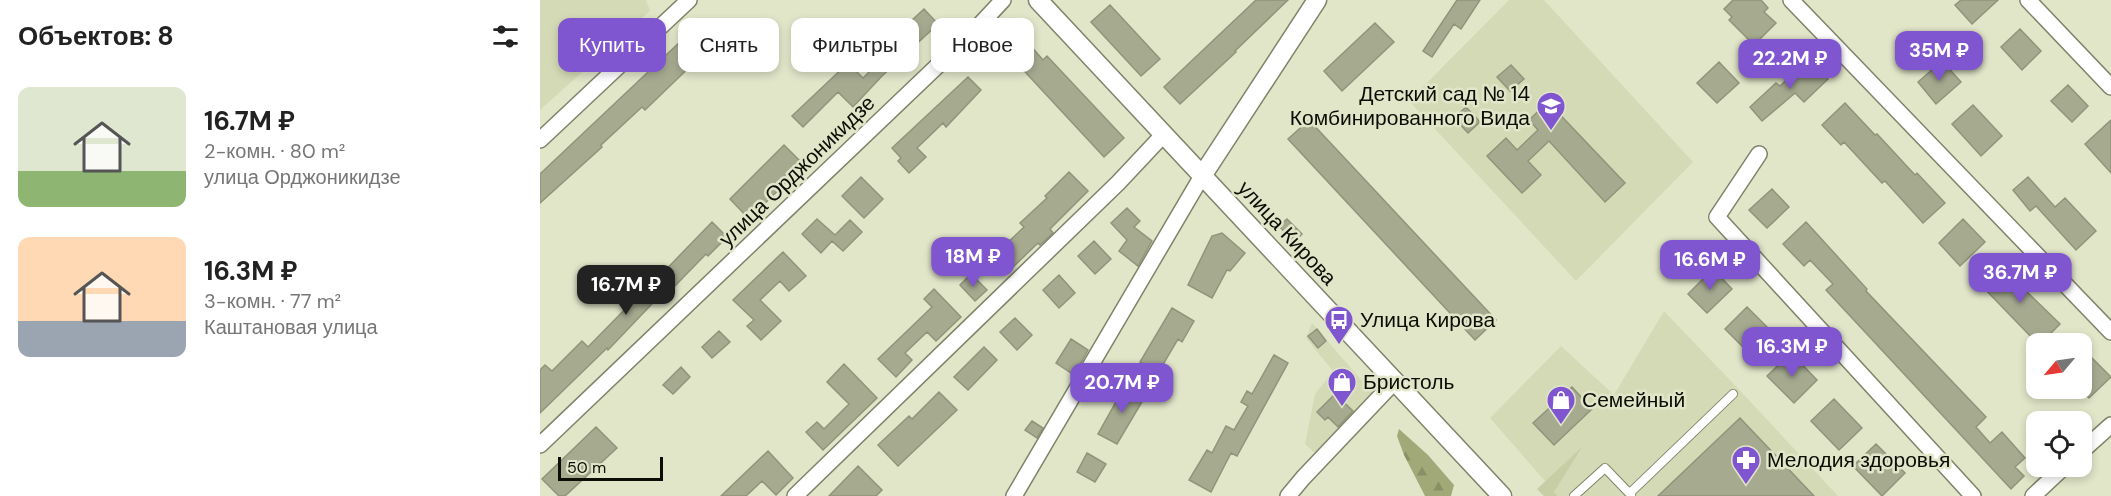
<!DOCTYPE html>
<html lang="ru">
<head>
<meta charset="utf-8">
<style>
	body { margin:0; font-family:"DM Sans",sans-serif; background:#f6f6f6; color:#222; height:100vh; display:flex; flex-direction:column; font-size:22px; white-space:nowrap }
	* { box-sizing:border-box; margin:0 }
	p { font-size:20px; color:#767676 }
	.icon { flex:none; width:33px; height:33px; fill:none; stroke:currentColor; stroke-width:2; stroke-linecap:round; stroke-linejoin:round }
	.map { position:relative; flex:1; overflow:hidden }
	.side { display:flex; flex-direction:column; background:#fff; width:540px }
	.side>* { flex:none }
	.guide { position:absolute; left:18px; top:18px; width:570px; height:54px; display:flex; gap:12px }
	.needle { width:39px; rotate:241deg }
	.buttons { position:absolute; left:1486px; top:333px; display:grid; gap:12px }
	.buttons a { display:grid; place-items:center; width:66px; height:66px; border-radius:12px; background:#fff; box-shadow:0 3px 9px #0003; font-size:30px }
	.scale { position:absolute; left:18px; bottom:15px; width:105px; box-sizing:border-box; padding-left:6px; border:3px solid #0c0e05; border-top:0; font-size:16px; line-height:21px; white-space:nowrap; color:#0c0e05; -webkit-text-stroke:4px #e1e6c9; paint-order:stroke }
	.price { position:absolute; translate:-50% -51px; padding:0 14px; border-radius:12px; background:#7f56d0; color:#fff; font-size:20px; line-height:39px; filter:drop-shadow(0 2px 3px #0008) }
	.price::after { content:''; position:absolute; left:50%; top:36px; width:18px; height:14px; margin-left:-9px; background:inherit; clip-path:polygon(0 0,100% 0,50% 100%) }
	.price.active { background:#222; color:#fff }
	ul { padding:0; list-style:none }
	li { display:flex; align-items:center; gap:18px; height:150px; padding:0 18px }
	li span { display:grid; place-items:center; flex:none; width:168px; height:120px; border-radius:12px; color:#555 }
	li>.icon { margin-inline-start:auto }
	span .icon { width:72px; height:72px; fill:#fffc; stroke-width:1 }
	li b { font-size:26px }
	h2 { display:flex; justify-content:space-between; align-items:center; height:72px; padding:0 18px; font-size:26px }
	.pill { padding:0 21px; border-radius:12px; background:#fff; box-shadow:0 3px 9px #0003; font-size:21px; line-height:54px }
	.pill.active { background:#7f56d0; color:#fff }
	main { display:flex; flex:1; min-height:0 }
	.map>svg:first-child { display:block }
	.built { fill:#d4dab6 }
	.grass { fill:#c7cea5 }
	.forest { fill:url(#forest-firs) }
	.building { fill:#a6ab90; stroke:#90947a; stroke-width:1.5 }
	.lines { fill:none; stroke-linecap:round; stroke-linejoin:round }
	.service-casing { stroke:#7f8369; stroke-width:10 }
	.minor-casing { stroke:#7f8369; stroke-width:18 }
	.tertiary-casing { stroke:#7f8369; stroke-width:21 }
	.service { stroke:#fff; stroke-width:8 }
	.minor { stroke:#fff; stroke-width:15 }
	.tertiary { stroke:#fff; stroke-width:18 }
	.labels { text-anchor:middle; stroke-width:5; stroke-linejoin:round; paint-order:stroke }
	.poi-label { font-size:21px; fill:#0c0e05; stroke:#e1e6c9; text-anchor:start }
	.street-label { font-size:21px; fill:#0c0e05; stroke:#e1e6c9 }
</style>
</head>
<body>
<main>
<section class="side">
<h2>Объектов: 8<svg class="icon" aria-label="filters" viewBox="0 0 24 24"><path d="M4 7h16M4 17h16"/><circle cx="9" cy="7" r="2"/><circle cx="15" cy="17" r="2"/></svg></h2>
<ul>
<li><span style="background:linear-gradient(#dfe7d0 70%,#8fb573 0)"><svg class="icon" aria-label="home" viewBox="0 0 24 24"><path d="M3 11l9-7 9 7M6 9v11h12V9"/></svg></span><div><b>16.7M ₽</b><p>2-комн. · 80 m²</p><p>улица Орджоникидзе</p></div></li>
<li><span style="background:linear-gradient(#ffd9b3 70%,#9aa5b1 0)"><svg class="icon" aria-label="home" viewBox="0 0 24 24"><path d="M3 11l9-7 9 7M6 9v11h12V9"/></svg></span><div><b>16.3M ₽</b><p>3-комн. · 77 m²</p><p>Каштановая улица</p></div></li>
</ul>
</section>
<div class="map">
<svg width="1571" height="496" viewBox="0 0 1571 496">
	<defs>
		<pattern id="forest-firs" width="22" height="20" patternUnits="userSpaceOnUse" patternTransform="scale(1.5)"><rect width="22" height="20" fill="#a1a978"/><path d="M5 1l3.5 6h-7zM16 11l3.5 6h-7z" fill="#899066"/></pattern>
	</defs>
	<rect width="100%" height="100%" fill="#e1e6c9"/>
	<path class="built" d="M 0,0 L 106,0 L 110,11 L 0,110 Z
		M 969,0 L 1004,0 L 1153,162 L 1036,281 L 869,101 Z
		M 1124,311 L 1207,398 L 1298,496 L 1018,496 L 950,418 L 1021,346 L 1074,395 Z
		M 772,323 L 835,396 L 778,456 L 765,444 L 775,394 L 793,371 L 766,338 Z"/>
	<path class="grass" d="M 1042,447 L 1014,492 L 1018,496 L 1004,496 L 997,489 Z"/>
	<path class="forest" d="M 859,429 L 888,455 L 914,485 L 911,496 L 885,496 L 864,455 L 857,436 Z"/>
	<path class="building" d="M 716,0 L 748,0 L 695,51 L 696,52 L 640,104 L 624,87 Z
		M 917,0 L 940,0 L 921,29 L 914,24 L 892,57 L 883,51 Z
		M 1193,0 L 1221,0 L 1228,8 L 1224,12 L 1236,23 L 1214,45 L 1189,20 L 1192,17 L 1184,9 Z
		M 1421,0 L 1458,0 L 1432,24 L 1415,5 Z
		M 570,5 L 620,59 L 601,76 L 551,22 Z
		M 384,9 L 398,24 L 342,76 L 313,107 L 298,92 L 263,127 L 252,116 L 308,63 L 323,78 L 339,62 L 327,49 L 339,38 L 345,45 Z
		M 467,19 L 503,60 L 507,56 L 584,138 L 564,157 L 475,61 L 471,64 L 447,37 Z
		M 835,23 L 854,42 L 802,91 L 784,71 Z
		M 1480,29 L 1501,51 L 1482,70 L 1461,47 Z
		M 143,39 L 160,57 L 105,110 L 102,107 L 61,145 L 62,147 L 0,203 L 0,174 Z
		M 1268,59 L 1288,79 L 1264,102 L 1255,93 L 1222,121 L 1210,107 L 1236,83 L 1240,86 Z
		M 1402,61 L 1421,82 L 1396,104 L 1378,82 Z
		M 1179,62 L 1199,83 L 1177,103 L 1157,83 Z
		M 971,65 L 984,79 L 970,91 L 957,77 Z
		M 428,77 L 441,90 L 406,127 L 403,123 L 377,148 L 386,157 L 369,173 L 358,161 L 361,158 L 352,148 Z
		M 1528,85 L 1548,106 L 1532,122 L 1511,101 Z
		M 1008,102 L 1085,183 L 1065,202 L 1009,141 L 988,161 L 1001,175 L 982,193 L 947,156 L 966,138 L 977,150 L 998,130 L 989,120 Z
		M 1305,103 L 1335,135 L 1337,134 L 1375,175 L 1377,173 L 1405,203 L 1383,223 L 1345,181 L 1342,183 L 1304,142 L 1301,145 L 1282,125 Z
		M 1433,105 L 1462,136 L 1441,156 L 1412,124 Z
		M 926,107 L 940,122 L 928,133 L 914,118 Z
		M 769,120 L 956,320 L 935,340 L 748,139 Z
		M 1571,120 L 1571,173 L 1545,144 Z
		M 244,145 L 264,165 L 209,219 L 190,199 Z
		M 529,172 L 548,191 L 510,229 L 513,233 L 500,245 L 498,243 L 472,268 L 458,252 L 484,227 L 480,223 L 507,198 L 505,196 Z
		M 321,177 L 343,199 L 324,218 L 302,196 Z
		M 1488,177 L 1515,207 L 1525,198 L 1556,231 L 1536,250 L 1496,206 L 1490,211 L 1473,190 Z
		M 1232,189 L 1249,207 L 1227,228 L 1209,210 Z
		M 587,208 L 600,221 L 594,227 L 612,241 L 598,266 L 579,251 L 587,240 L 571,223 Z
		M 277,219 L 295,235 L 310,220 L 322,232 L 303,251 L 292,241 L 281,253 L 262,234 Z
		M 747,219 L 762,234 L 754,242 L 739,226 Z
		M 1423,219 L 1445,242 L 1420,266 L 1399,243 Z
		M 172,222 L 187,237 L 168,256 L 166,254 L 133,288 L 130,285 L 68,350 L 67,348 L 0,413 L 0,370 L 5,365 L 12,371 L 42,341 L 48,347 L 96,298 L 87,289 L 102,274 L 112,284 Z
		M 1266,222 L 1327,289 L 1326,291 L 1446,417 L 1436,427 L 1450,443 L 1462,432 L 1485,458 L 1475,467 L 1484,476 L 1471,489 L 1286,290 L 1293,284 L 1270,260 L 1264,266 L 1243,244 Z
		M 682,233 L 705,253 L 690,271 L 687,270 L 672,298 L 648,285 L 672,236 Z
		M 554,241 L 571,259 L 555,274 L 538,256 Z
		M 243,252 L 266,276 L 249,291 L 240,281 L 220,300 L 241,321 L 221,340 L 207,326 L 214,320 L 193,300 Z
		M 1462,263 L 1484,284 L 1482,287 L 1520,324 L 1500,344 L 1498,344 L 1440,284 Z
		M 1173,269 L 1192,289 L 1167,313 L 1148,294 Z
		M 431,274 L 447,290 L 435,301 L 420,285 Z
		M 519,275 L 535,293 L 519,308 L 503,290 Z
		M 394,289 L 421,317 L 396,341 L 387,332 L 365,353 L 372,360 L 356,377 L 338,359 L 392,307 L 384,299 Z
		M 1207,307 L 1236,336 L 1214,358 L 1185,329 Z
		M 632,308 L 654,321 L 642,342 L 638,339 L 618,373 L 600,362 Z
		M 475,318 L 492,335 L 477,350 L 460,332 Z
		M 777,329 L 786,341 L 778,348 L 768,336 Z
		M 179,331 L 190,342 L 172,358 L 162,347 Z
		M 531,339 L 548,350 L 534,375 L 516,363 Z
		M 444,347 L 457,360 L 428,390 L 414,377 Z
		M 1251,353 L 1277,380 L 1254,403 L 1227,376 Z
		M 734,355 L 748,363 L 697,456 L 691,453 L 671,492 L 649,480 L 667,450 L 672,453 L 686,426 L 694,430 L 708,406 L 701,402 L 707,391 L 712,394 Z
		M 1551,357 L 1571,377 L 1549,398 L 1542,390 L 1542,365 Z
		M 304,364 L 337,398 L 283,450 L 266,432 L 277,422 L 284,429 L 309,404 L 287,382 Z
		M 141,367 L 150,377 L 133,394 L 123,385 Z
		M 586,384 L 606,395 L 577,444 L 558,434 Z
		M 1032,387 L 1052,409 L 1014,445 L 993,423 Z
		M 399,392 L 417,410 L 358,466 L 338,445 L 369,416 L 372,419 Z
		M 795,394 L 813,411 L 798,427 L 788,417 L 785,420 L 777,412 Z
		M 1294,399 L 1322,428 L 1299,450 L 1271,421 Z
		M 1200,418 L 1274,496 L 1118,496 Z
		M 492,421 L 503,428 L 497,438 L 485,430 Z
		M 56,427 L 77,448 L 25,496 L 19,496 L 2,479 Z
		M 1336,444 L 1365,473 L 1342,496 L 1313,466 Z
		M 228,451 L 253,478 L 236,495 L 222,481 L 206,496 L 181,496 Z
		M 547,453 L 566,464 L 555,482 L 537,472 Z
		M 318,466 L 342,490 L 336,496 L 289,496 Z"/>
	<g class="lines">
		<g class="service-casing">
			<path id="service" d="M 1090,493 L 1193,394
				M 1034,496 L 1065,468 L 1091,495"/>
		</g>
		<g class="minor-casing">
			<path id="minor" d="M 1251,0 L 1571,332
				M 1488,0 L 1571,87
				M 0,140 L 149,0
				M 1219,154 L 1177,217 L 1433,496
				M 0,445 L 435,30 L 463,0
				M 1542,451 L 1571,425
				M 255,496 L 578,183 L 624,134
				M 474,496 L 662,176
				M 748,496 L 763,478 L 855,381
				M 1493,496 L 1525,466"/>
		</g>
		<g class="tertiary-casing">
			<path id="tertiary" d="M 498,0 L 962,496
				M 662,176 L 777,0"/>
		</g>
		<use href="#service" class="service"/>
		<use href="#minor" class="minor"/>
		<use href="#tertiary" class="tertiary"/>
	</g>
	<defs>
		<g id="school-pin" transform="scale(1.5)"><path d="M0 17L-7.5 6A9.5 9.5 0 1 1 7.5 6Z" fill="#7f56d0" stroke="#e1e6c9"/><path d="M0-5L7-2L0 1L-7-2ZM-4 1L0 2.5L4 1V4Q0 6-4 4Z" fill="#fff"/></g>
		<g id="bus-pin" transform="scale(1.5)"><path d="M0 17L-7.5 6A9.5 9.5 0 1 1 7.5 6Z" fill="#7f56d0" stroke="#e1e6c9"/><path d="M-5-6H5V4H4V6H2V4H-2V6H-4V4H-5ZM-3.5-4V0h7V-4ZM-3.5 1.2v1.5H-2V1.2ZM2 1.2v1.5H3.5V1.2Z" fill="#fff"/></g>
		<g id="shop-pin" transform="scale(1.5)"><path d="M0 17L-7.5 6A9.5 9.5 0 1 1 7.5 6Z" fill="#7f56d0" stroke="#e1e6c9"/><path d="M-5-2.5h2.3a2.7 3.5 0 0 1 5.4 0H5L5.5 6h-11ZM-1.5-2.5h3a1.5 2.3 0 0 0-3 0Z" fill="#fff"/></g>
		<g id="pharmacy-pin" transform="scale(1.5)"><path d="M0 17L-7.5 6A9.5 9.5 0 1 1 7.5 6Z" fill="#7f56d0" stroke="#e1e6c9"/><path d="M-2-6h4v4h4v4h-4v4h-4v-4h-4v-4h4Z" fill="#fff"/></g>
	</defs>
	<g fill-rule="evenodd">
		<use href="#school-pin" x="1011" y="106"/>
		<use href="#bus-pin" x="799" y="320"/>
		<use href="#shop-pin" x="802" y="382"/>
		<use href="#shop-pin" x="1021" y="400"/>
		<use href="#pharmacy-pin" x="1206" y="460"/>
	</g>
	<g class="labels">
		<g class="poi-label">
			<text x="990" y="101" text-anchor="end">Детский сад № 14<tspan x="990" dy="24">Комбинированного Вида</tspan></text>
			<text x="820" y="327">Улица Кирова</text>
			<text x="823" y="389">Бристоль</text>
			<text x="1042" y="407">Семейный</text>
			<text x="1227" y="467">Мелодия здоровья</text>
		</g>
		<g class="street-label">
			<text transform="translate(257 171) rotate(-44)" y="7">улица Орджоникидзе</text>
			<text transform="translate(747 233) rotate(47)" y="7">улица Кирова</text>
		</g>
	</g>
</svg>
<div class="buttons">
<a><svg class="needle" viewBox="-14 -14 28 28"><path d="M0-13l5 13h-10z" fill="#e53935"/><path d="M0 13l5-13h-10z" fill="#767676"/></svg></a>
<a><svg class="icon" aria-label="locate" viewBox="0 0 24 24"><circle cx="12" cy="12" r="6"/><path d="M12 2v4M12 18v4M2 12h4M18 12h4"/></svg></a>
</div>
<div class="scale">50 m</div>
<b class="price" style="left:1399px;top:82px">35M ₽</b>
<b class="price" style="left:1250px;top:90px">22.2M ₽</b>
<b class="price" style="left:433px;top:288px">18M ₽</b>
<b class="price" style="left:1170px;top:291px">16.6M ₽</b>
<b class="price" style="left:1480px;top:304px">36.7M ₽</b>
<b class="price active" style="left:86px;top:316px">16.7M ₽</b>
<b class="price" style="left:1252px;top:378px">16.3M ₽</b>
<b class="price" style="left:582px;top:414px">20.7M ₽</b>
<div class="guide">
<a class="pill active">Купить</a>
<a class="pill">Снять</a>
<a class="pill">Фильтры</a>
<a class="pill">Новое</a>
</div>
</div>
</main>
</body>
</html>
